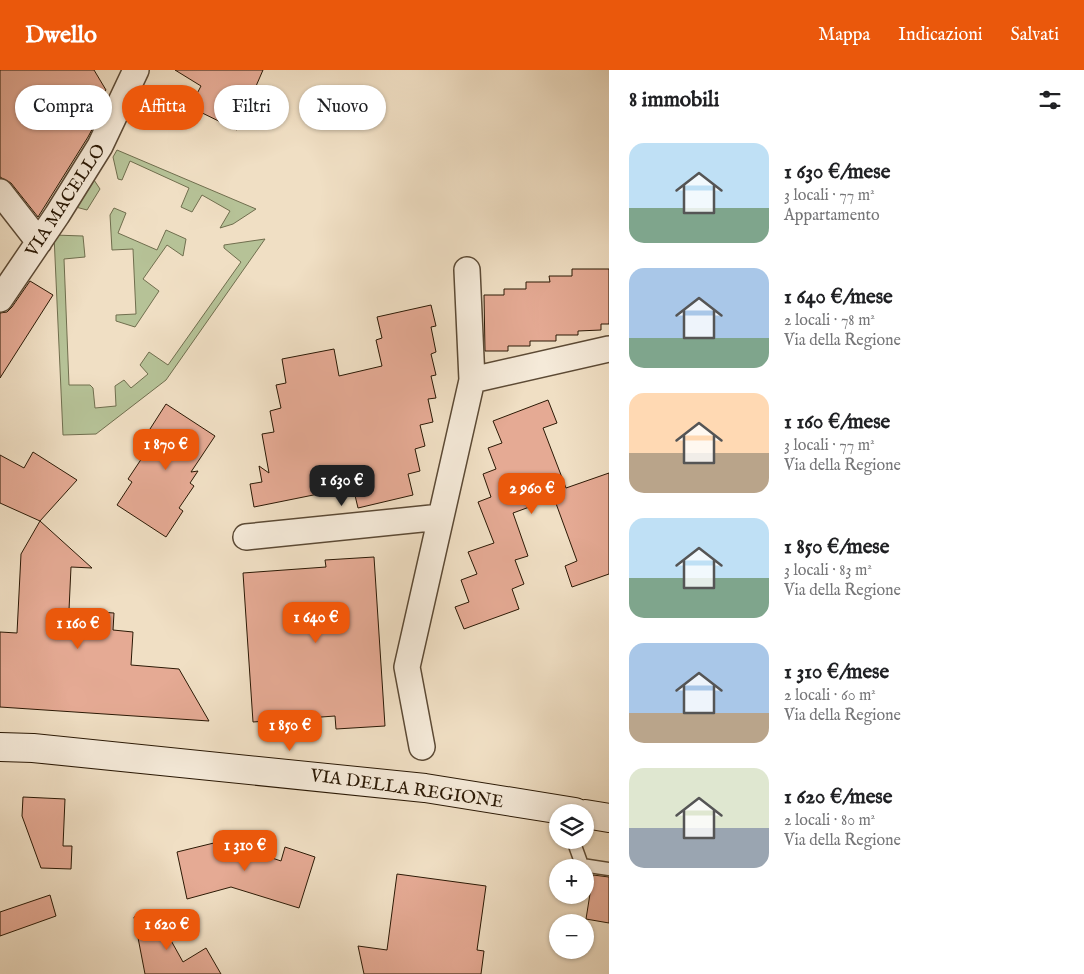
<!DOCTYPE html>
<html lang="it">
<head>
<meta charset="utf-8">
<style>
	body { margin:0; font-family:"IM FELL English",serif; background:#f6f6f6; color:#202124; height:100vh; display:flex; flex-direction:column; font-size:19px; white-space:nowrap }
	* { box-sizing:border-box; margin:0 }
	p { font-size:16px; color:#757577 }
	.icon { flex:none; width:28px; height:28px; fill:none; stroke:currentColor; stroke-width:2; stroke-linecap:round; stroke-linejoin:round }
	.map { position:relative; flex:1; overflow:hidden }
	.side { display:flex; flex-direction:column; background:#fff; width:475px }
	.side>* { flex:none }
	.banner { position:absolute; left:15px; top:15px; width:475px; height:45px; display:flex; gap:10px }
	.fabs { position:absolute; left:549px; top:734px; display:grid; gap:10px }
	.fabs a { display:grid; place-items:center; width:45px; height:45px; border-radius:50%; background:#fff; box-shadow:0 1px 4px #0004; font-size:25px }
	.price { position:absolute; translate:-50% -42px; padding:0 11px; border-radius:10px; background:#ea580c; color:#fff; font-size:16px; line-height:32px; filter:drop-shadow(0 1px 2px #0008) }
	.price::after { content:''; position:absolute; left:50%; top:30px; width:15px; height:11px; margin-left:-8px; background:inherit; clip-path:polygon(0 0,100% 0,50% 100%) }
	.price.current { background:#222; color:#fff }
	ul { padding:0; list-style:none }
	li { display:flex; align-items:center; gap:15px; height:125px; padding:0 20px }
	li span { display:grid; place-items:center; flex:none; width:140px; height:100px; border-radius:15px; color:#555 }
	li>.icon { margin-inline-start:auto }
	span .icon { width:60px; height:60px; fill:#fffc; stroke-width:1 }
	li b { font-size:21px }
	h2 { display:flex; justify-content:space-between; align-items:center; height:60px; padding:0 20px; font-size:21px }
	.tag { padding:0 18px; border-radius:22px; background:#fff; box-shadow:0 1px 4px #0004; font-size:18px; line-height:45px }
	.tag.current { background:#ea580c; color:#fff }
	header { display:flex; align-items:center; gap:30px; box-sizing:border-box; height:70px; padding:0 25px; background:#ea580c; color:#fff }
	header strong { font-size:24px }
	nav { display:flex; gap:28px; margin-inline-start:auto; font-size:18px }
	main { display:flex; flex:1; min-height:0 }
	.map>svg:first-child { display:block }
	.green { fill:#b6c297; stroke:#706e4e }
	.building { fill:#e5aa94; stroke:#2b1905 }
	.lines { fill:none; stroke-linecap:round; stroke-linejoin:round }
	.service-casing { stroke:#5c4a35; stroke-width:15 }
	.minor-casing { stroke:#5c4a35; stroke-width:28 }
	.secondary-casing { stroke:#2b1905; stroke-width:30 }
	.service { stroke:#f5ead9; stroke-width:12 }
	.minor { stroke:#f5ead9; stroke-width:25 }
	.secondary { stroke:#f5ead9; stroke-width:28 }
	.labels { text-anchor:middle; stroke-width:4; stroke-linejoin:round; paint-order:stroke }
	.street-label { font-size:18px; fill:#2b1905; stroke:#f5ead9 }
</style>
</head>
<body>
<header>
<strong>Dwello</strong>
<nav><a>Mappa</a><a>Indicazioni</a><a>Salvati</a></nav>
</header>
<main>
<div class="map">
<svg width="609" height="904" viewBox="0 0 609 904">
	<rect width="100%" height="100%" fill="#f0dfc4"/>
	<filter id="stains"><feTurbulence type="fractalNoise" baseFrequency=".004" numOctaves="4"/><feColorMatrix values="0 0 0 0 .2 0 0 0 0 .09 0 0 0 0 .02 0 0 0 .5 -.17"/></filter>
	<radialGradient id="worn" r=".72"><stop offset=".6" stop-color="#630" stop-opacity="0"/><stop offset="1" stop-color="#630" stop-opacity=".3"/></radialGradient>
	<path class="green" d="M 117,80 L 256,139 L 233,154 L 220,158 L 230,141 L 202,125 L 192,142 L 181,137 L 189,118 L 130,91 L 122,110 L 118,109 L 113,87 Z
		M 92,107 L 100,119 L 87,140 L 72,136 Z
		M 114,138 L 126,143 L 118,163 L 157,180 L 166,160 L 186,169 L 183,186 L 167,175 L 143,209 L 159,221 L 135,257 L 116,251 L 116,245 L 136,244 L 133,179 L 112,180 L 110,145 Z
		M 54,165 L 83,166 L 85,187 L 64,189 L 69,315 L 90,315 L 93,318 L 95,338 L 116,336 L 115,316 L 124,310 L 131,318 L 148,304 L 140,295 L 149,282 L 168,295 L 241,192 L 224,178 L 224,175 L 265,169 L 166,310 L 96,364 L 63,365 Z"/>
	<path class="building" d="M 0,0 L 94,0 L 106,20 L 88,42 L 96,52 L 88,67 L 38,147 L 11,113 L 0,107 Z
		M 175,0 L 263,0 L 237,60 L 190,37 L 201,16 Z
		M 572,199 L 609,199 L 609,254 L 601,254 L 601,260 L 578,261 L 578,265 L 556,265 L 556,271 L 530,271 L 530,276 L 508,276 L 508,281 L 485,281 L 484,225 L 504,225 L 504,219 L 526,219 L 526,212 L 550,212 L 549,206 L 572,206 Z
		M 30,211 L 53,225 L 0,308 L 0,243 L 7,242 L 12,237 Z
		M 431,235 L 436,256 L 431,257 L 436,282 L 431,284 L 436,305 L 431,306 L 436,328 L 428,329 L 433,352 L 420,355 L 425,376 L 415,379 L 420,401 L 408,404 L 413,425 L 358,438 L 353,417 L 254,437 L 250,414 L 262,412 L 259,396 L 269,403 L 262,364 L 274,362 L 270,341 L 281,338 L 276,315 L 286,313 L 282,289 L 334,279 L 339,306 L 382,296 L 376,270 L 382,268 L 377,247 Z
		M 548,330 L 557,353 L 543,358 L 566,418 L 609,403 L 609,504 L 572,517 L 565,496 L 577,491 L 554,428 L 513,443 L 528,486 L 515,490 L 524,514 L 512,519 L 519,539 L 464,559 L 455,537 L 469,532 L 461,510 L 477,504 L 468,482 L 494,473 L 478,432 L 491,427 L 483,404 L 496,399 L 488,378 L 502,373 L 493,351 Z
		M 166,334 L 215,366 L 191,402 L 198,401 L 190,413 L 194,416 L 179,438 L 183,441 L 166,467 L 117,435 L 132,412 L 128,409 L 142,388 L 138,386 L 154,362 L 150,359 Z
		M 33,382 L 77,410 L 40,451 L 0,433 L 0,385 L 24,398 Z
		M 40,451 L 92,498 L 71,497 L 69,540 L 114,543 L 113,560 L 133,562 L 131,595 L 179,599 L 209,651 L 0,637 L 0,562 L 17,563 L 21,484 Z
		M 374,487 L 385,656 L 336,659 L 335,646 L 253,652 L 243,503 L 326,497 L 325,490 Z
		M 23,727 L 65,729 L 63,776 L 72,776 L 71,799 L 41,798 L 22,746 Z
		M 222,771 L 281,791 L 285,777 L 315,787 L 299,838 L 231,817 L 187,829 L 177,782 Z
		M 397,804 L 486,816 L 477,880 L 484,881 L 481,904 L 364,904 L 358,876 L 387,880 Z
		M 593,805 L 609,807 L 609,853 L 586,849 Z
		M 50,825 L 56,846 L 0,866 L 0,842 Z
		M 154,840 L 183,892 L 206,878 L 221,904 L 145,904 L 134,847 Z"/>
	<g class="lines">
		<g class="service-casing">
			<path id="service" d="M 573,770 L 582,795 L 609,799"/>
		</g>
		<g class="minor-casing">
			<path id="minor" d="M 0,122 L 39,172
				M 0,229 L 57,145 L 100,76 L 136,0
				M 472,310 L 609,279
				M 246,467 L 441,447
				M 422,677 L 407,597 L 472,310 L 467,200"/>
		</g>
		<g class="secondary-casing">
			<path id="secondary" d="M 0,677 L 33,678 L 425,718 L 575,742
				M 585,744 L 609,748"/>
		</g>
		<use href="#service" class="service"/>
		<use href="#minor" class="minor"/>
		<use href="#secondary" class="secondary"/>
	</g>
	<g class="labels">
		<g class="street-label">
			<text transform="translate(65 130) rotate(-57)" y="6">VIA MACELLO</text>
			<text transform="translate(407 718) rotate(8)" y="6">VIA DELLA REGIONE</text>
		</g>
	</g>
	<rect width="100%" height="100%" filter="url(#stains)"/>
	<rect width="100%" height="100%" fill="url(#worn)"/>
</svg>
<div class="fabs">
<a><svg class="icon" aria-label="layers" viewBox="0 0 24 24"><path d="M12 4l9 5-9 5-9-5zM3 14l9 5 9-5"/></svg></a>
<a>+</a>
<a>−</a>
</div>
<b class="price" style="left:166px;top:401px">1 870 €</b>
<b class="price current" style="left:342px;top:437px">1 630 €</b>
<b class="price" style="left:532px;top:445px">2 960 €</b>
<b class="price" style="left:316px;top:574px">1 640 €</b>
<b class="price" style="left:78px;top:580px">1 160 €</b>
<b class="price" style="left:290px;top:682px">1 850 €</b>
<b class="price" style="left:245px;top:802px">1 310 €</b>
<b class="price" style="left:167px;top:881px">1 620 €</b>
<div class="banner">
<a class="tag">Compra</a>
<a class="tag current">Affitta</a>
<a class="tag">Filtri</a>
<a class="tag">Nuovo</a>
</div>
</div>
<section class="side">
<h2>8 immobili<svg class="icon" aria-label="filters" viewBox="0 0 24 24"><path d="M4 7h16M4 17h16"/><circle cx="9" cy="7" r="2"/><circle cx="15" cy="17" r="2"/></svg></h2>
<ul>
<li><span style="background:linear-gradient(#bfe0f5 65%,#7fa58c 0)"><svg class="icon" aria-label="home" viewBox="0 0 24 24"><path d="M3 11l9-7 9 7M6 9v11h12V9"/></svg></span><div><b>1 630 €/mese</b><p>3 locali · 77 m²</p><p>Appartamento</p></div></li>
<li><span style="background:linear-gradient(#a9c7e8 70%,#7fa58c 0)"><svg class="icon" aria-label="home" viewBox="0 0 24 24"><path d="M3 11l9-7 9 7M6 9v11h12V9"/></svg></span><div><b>1 640 €/mese</b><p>2 locali · 78 m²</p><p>Via della Regione</p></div></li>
<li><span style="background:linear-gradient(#ffd9b3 60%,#b9a48a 0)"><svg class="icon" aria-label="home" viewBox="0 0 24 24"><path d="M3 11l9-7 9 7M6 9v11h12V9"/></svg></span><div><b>1 160 €/mese</b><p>3 locali · 77 m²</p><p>Via della Regione</p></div></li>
<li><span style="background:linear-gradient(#bfe0f5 60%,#7fa58c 0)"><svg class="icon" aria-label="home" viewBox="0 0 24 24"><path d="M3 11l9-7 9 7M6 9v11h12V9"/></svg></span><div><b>1 850 €/mese</b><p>3 locali · 83 m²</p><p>Via della Regione</p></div></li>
<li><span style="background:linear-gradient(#a9c7e8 70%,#b9a48a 0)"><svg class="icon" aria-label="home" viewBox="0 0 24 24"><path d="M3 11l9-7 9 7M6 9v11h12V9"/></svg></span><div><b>1 310 €/mese</b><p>2 locali · 60 m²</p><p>Via della Regione</p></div></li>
<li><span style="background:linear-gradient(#dfe7d0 60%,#9aa5b1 0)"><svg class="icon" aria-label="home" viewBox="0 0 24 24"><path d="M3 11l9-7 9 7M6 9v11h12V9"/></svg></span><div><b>1 620 €/mese</b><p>2 locali · 80 m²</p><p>Via della Regione</p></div></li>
</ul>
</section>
</main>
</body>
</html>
